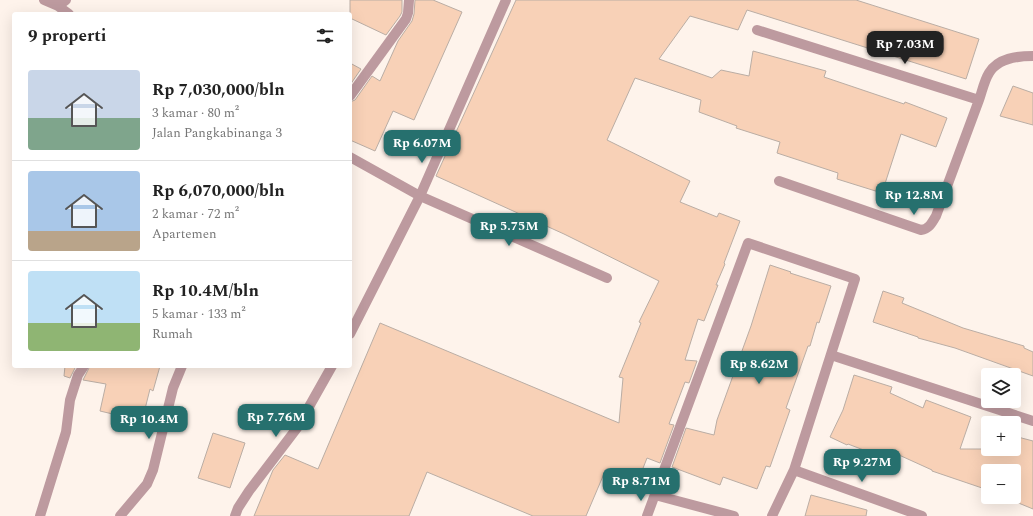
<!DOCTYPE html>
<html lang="id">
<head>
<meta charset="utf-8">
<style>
	body { margin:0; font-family:Spectral,serif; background:#f6f6f6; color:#222; height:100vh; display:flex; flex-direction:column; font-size:15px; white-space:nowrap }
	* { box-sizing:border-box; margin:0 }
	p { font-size:13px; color:#767676 }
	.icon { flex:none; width:22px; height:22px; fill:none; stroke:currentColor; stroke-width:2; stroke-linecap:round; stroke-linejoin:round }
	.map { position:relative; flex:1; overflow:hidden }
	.sheet { position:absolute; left:12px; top:12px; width:340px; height:356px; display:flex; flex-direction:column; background:#fff; border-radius:4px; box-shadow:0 4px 16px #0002 }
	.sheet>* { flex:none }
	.fabs { position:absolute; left:981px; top:368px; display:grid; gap:8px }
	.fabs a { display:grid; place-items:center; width:40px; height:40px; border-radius:4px; background:#fff; box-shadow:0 4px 16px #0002; font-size:20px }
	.price { position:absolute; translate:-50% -34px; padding:0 9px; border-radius:8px; background:#26706e; color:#fff; font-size:13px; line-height:26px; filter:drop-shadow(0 1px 2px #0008) }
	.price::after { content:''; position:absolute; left:50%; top:24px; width:12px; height:9px; margin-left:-6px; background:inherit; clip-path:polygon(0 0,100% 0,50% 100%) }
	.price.current { background:#222; color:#fff }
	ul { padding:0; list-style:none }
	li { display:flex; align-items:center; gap:12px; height:100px; padding:0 16px }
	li+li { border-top:1px solid #e0e0e0 }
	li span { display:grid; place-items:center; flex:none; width:112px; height:80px; border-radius:4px; color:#555 }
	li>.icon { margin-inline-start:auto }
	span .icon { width:48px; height:48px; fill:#fffc; stroke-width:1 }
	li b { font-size:17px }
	h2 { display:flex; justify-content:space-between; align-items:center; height:48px; padding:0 16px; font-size:17px }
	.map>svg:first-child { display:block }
	.building { fill:#f8d1b7; stroke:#baada4 }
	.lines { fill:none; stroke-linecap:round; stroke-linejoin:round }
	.minor { stroke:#bd9a9f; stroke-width:10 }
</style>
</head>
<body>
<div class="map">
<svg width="1033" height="516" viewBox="0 0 1033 516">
	<rect width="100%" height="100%" fill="#fef3eb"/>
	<path class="building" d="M 350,0 L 402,0 L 402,12 L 400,16 L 386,35 L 350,18 Z
		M 415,0 L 433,0 L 462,12 L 414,120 L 393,111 L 375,151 L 350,140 L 350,102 L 355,100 L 372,76 L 380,81 L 398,41 L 412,21 L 414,14 Z
		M 516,0 L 856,0 L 979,39 L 966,79 L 747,10 L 738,30 L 690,16 L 659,59 L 712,78 L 721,70 L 749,76 L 753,51 L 826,71 L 824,77 L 904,104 L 905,102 L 947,118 L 936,147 L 901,134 L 882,193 L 837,179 L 838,173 L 777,153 L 780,142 L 736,128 L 737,126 L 699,112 L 701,100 L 635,78 L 607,140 L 690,181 L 680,202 L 717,217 L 719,213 L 740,221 L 724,263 L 725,264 L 716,285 L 718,285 L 704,321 L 698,319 L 685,360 L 697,361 L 689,383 L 685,382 L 669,424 L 674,425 L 660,463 L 647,458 L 638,481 L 606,469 L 586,516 L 533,516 L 427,472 L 409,516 L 254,516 L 273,470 L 285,455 L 318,469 L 380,323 L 619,423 L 623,378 L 619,377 L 641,323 L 639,322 L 659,281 L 564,234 L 436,176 Z
		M 350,63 L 361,69 L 350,85 Z
		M 1013,86 L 1033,93 L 1033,125 L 1000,116 Z
		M 770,265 L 791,272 L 790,273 L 831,286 L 819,323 L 817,322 L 810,346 L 808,346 L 786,408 L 790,410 L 770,467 L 766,466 L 757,489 L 723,477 L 720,485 L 672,467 L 686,428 L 714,435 L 717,420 L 751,326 Z
		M 883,291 L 904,298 L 902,303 L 963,328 L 1024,346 L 1024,348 L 1033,352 L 1033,376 L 955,348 L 918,338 L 918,337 L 873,322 Z
		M 65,366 L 76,366 L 70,378 L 64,376 Z
		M 90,366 L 160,366 L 153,391 L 150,389 L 142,421 L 100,411 L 106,384 L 83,380 Z
		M 854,375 L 892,387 L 890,393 L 923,408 L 926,400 L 971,417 L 960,449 L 1014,449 L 1014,436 L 1033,441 L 1033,509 L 1004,497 L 1014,497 L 1014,471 L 988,471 L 988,490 L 932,471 L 932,470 L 899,455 L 896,461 L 875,452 L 874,454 L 848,444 L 847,445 L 830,437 L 843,410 Z
		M 213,433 L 245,443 L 230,488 L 198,478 Z
		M 811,495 L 867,510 L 866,516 L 805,516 Z"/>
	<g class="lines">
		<path class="minor" d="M 44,0 L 58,6 L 69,14
			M 58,6 L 66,0
			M 757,30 L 979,100 C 982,92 984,81 989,73 C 998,58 1017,56 1033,56
			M 350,96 L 406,19 L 408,13 L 409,0
			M 350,157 L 420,196 L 607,278
			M 779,181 L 921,230 C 929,229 932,223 936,216 L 979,100
			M 350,334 L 420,196 L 506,0
			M 831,355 L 1033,421
			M 794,470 L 922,516
			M 655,495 L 734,516
			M 40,516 L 66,432 L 70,400 L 78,375 L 84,366
			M 120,516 L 147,484 L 153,470 L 173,388 L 182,366
			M 235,516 L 238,508 L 249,491 L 297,428 L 332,366
			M 647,516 L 748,243 L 855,279 L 794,470 L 772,516"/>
	</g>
</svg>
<div class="fabs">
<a><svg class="icon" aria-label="layers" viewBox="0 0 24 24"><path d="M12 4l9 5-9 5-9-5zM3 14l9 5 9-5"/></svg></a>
<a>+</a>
<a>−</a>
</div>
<b class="price current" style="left:905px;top:65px">Rp 7.03M</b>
<b class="price" style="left:422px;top:164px">Rp 6.07M</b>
<b class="price" style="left:914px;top:216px">Rp 12.8M</b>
<b class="price" style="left:509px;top:247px">Rp 5.75M</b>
<b class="price" style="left:759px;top:385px">Rp 8.62M</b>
<b class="price" style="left:276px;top:438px">Rp 7.76M</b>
<b class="price" style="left:149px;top:440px">Rp 10.4M</b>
<b class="price" style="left:862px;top:483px">Rp 9.27M</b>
<b class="price" style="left:641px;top:502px">Rp 8.71M</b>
<section class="sheet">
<h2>9 properti<svg class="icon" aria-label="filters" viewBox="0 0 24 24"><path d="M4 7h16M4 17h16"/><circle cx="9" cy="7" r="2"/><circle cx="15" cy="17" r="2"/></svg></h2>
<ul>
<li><span style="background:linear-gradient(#c9d6e8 60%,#7fa58c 0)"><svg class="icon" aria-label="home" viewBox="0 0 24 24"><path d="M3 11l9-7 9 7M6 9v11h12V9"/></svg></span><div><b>Rp 7,030,000/bln</b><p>3 kamar · 80 m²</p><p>Jalan Pangkabinanga 3</p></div></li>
<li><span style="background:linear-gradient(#a9c7e8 75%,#b9a48a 0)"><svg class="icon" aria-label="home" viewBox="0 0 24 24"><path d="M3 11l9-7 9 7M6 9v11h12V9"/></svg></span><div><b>Rp 6,070,000/bln</b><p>2 kamar · 72 m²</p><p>Apartemen</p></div></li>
<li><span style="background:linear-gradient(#bfe0f5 65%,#8fb573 0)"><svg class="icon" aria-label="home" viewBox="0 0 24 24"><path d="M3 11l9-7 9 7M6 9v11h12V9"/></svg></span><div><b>Rp 10.4M/bln</b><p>5 kamar · 133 m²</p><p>Rumah</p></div></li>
</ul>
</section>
</div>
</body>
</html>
